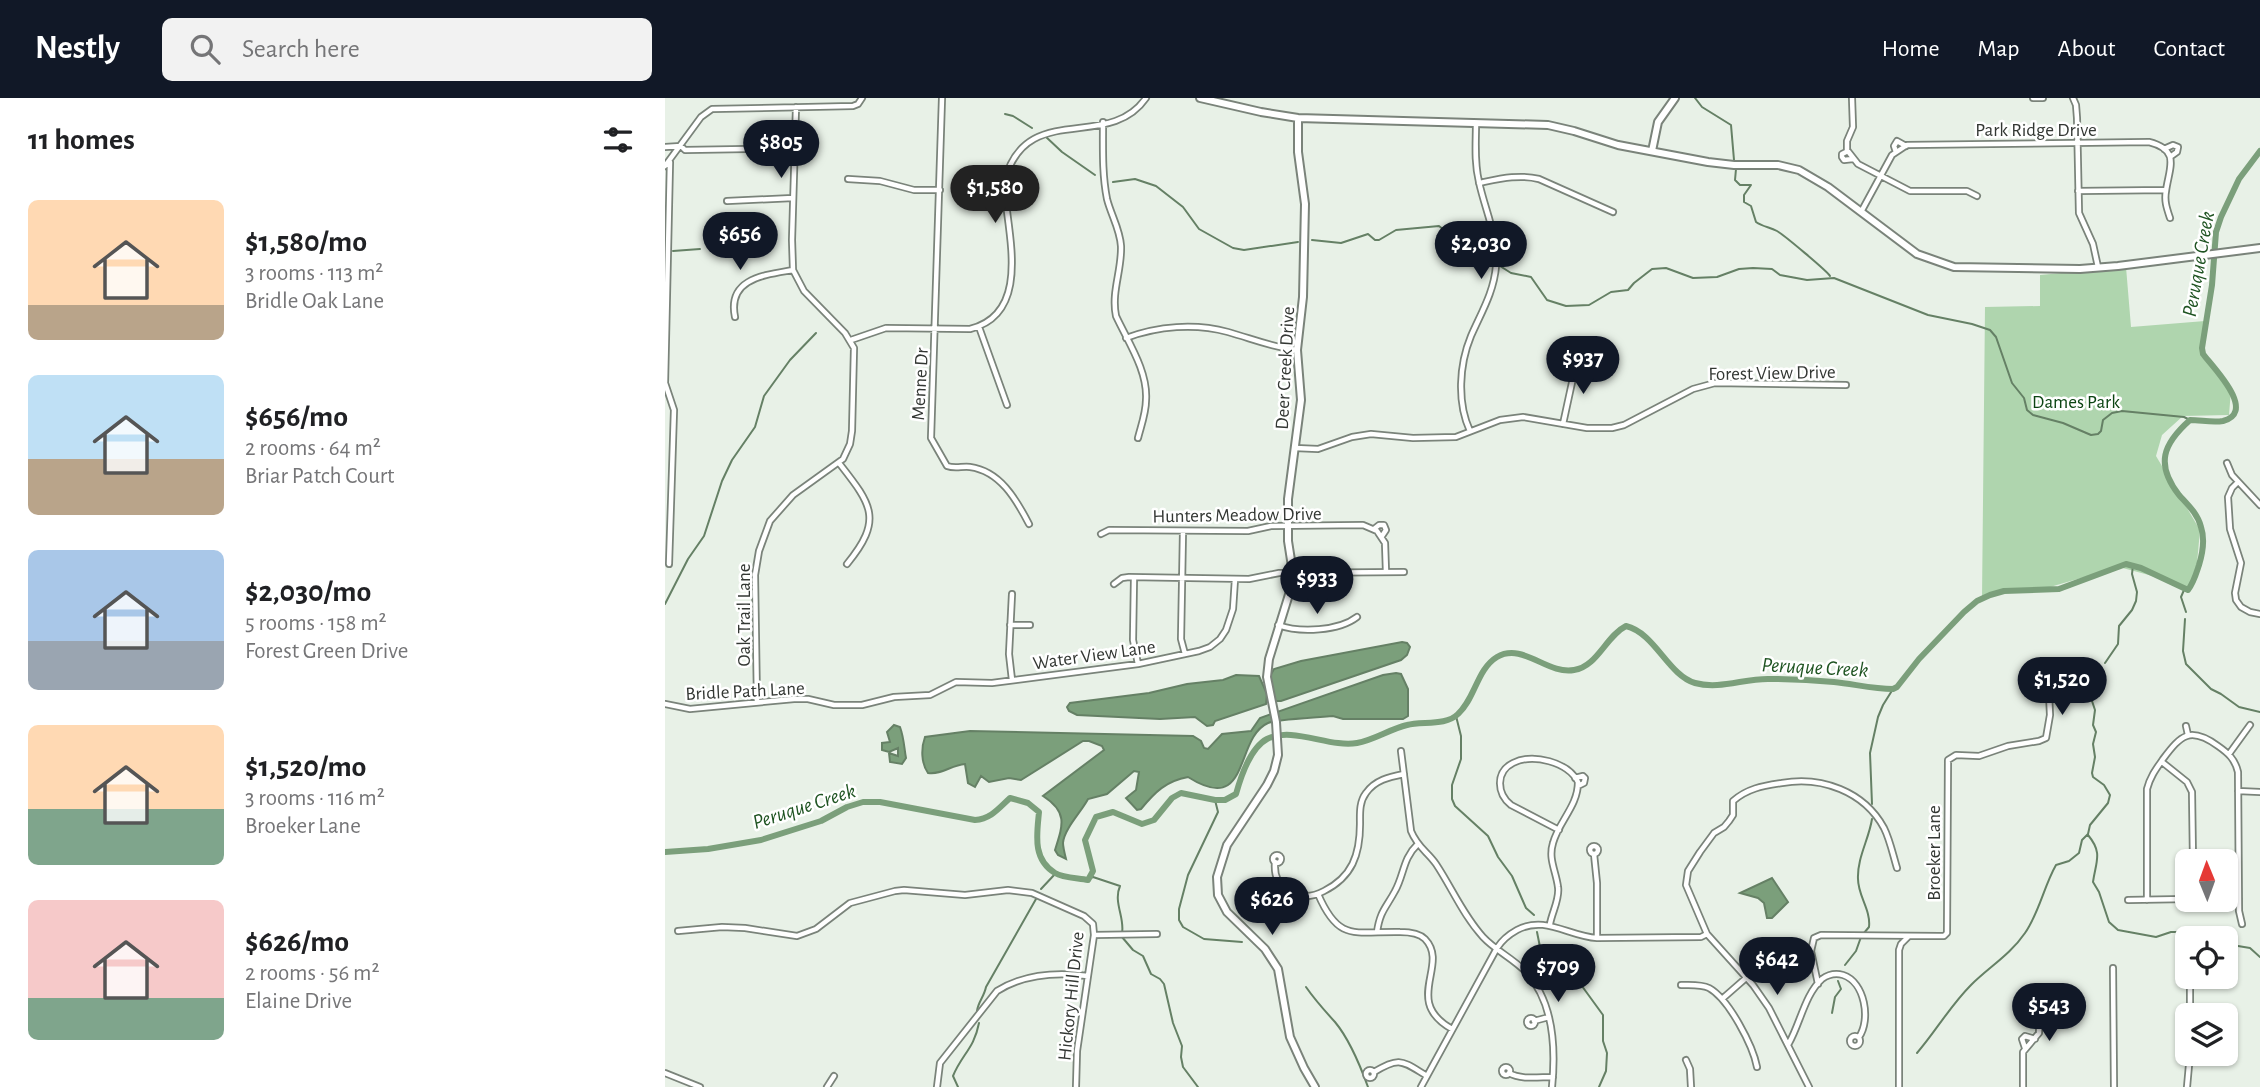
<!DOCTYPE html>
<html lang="en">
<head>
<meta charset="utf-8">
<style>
	body { margin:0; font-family:"Alegreya Sans",sans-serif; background:#f2f2f2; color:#202124; height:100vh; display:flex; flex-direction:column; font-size:26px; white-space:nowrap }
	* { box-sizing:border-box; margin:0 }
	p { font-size:23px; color:#757577 }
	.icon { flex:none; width:38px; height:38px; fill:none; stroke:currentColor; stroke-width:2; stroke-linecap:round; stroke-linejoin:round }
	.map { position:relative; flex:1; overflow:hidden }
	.side { display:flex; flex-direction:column; background:#fff; width:665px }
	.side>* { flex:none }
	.needle { width:46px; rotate:359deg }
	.controls { position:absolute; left:1510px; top:751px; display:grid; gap:14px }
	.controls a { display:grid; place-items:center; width:63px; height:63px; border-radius:10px; background:#fff; box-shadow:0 2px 5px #0004; font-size:35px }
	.price { position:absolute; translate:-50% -60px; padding:0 16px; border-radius:24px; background:#111827; color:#fff; font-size:23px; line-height:46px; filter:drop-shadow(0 2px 4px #0008) }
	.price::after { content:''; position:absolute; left:50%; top:42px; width:21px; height:16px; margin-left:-10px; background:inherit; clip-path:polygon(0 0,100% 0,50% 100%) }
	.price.active { background:#222; color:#fff }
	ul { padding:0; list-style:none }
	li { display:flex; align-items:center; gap:21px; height:175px; padding:0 28px }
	li span { display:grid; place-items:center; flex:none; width:196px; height:140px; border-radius:10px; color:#555 }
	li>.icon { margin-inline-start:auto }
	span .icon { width:84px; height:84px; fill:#fffc; stroke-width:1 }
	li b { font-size:30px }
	h2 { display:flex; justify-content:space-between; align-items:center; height:84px; padding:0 28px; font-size:30px }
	header { display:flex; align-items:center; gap:42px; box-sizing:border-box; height:98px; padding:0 35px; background:#111827; color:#fff }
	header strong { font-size:33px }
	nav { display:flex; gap:38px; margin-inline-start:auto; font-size:24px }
	.search { width:490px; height:63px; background:#f2f2f2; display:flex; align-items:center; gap:18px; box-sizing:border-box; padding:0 24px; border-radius:10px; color:#757577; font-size:26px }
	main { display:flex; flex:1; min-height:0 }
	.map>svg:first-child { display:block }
	.green { fill:#afd5ae }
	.water { fill:#7b9f7b; stroke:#658065; stroke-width:2 }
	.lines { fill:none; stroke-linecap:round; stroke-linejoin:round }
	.stream { stroke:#658065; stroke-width:2 }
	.river { stroke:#7b9f7b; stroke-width:6 }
	.street-casing { stroke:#7a837a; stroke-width:8 }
	.secondary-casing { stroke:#7a837a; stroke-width:10 }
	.street { stroke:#fff; stroke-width:4.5 }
	.secondary { stroke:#fff; stroke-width:6 }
	.labels { text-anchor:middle; stroke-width:5; stroke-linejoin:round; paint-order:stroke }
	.street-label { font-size:19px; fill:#333733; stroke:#fff }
	.park-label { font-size:19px; fill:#0b4412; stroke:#fff }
	.water-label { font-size:21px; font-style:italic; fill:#1f5422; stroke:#fff }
</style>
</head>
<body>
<header>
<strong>Nestly</strong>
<div class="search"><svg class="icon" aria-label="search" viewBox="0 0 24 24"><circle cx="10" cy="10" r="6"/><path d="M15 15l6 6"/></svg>Search here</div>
<nav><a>Home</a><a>Map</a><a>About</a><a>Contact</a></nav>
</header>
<main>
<section class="side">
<h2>11 homes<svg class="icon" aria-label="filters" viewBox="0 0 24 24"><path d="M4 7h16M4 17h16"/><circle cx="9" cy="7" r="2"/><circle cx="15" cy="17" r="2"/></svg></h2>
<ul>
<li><span style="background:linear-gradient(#ffd9b3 75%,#b9a48a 0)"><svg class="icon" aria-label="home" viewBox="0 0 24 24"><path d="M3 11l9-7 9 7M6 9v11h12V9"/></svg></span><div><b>$1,580/mo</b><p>3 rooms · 113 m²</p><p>Bridle Oak Lane</p></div></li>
<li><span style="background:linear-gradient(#bfe0f5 60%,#b9a48a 0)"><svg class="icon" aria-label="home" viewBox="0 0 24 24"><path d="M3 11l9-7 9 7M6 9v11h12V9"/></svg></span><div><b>$656/mo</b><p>2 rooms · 64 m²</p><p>Briar Patch Court</p></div></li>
<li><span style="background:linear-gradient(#a9c7e8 65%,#9aa5b1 0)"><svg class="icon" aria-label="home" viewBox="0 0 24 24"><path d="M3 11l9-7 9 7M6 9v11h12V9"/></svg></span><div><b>$2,030/mo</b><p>5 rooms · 158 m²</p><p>Forest Green Drive</p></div></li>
<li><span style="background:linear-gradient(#ffd9b3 60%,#7fa58c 0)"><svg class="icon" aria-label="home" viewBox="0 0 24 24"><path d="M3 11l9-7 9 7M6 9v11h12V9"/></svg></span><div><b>$1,520/mo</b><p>3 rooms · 116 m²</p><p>Broeker Lane</p></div></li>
<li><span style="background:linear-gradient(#f6c9c9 70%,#7fa58c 0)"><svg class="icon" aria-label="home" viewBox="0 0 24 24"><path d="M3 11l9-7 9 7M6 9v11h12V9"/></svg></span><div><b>$626/mo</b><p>2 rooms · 56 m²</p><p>Elaine Drive</p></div></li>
</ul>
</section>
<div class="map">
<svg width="1595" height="989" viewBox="0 0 1595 989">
	<rect width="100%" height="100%" fill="#e8f1e7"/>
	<path class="green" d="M 1461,169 L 1466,229 L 1540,223 L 1538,249 L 1550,274 L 1566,292 L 1564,317 L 1518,318 L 1497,337 L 1491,358 L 1535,432 L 1531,476 L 1521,491 L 1512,489 L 1495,480 L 1454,469 L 1385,489 L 1336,493 L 1317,501 L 1320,209 L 1375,208 L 1375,177 Z"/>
	<path class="water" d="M 737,544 L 742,545 L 745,549 L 742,557 L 736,562 L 616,603 L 610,603 L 605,578 L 609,571 L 636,563 Z
		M 731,575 L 736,576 L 743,591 L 743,618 L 738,621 L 678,621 L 668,618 C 655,619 613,621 603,625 C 569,640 586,719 523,679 C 501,683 490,694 476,711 L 472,712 L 461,700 L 471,692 L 474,674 L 469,673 L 442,696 L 423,701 C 417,713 399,731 398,745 C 398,749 400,757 401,761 L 393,757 L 390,752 C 398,727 403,714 378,698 L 439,652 L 437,648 L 424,643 L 418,643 L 356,682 L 344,680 L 324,684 L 316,678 L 310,689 L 303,685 L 300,666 C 286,667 277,677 263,675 C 256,665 256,650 260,639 L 305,633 L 528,638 L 536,643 L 539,650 L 543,651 L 557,636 L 586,633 L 595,620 L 718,577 Z
		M 571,577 L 594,578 L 602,596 L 601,606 L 550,623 L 548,627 L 542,628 L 530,619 L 495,621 L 412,617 L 404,613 L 402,609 L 405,605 L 484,595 L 522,586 L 558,582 Z
		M 229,627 L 235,629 C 239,640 239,649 241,660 L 237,666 L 225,664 L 224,655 L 233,658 L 233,650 L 224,654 L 217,652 L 217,645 L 225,644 L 222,634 Z
		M 1107,780 L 1123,804 L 1107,820 L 1102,820 L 1099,805 L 1093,800 L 1075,795 Z"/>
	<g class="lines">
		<path class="stream" d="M 1030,0 L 1037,9 L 1066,27 L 1069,62
			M 340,16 L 348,18 L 367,30
			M 380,38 L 397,54 L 430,77
			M 1071,71 L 1070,82 L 1075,87 L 1086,87 L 1079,97 L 1079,104 L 1086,108 L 1091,124 C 1098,129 1105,129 1112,133 C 1119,137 1162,173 1165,178
			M 448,84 L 470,81 L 491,88 L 518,109 L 534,131 L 568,150 L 579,152 L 633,144
			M 647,142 L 676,145 L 703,136 L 710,142 L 714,142 L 731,132 L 774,128 L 794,144 L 816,148 L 827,159
			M 8,153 L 35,151
			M 835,168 L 846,175 L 866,179 L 882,202 L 901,208 L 924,207 L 946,194 L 963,192 L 969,185 L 987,171 L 1001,170 L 1028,180 L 1052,179 L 1074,171 L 1088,170 L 1107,171 L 1115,177 L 1142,182 L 1169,180 L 1263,217 L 1307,226 L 1325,232 L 1331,239 L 1347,285 L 1359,300 L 1362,312 L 1368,317 L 1398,325 L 1426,337 L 1433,336 L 1436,333 L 1438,322 L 1447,315 L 1457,313 L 1519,319 L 1525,322
			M 1519,492 L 1516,499 L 1521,514
			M 0,506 L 23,461 L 39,438 L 57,383 L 67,362 L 90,329 L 99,298 L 125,262 L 151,235
			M 1520,521 L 1518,553 L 1521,566 L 1546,591 L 1556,596 L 1574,609 L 1595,614
			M 1440,565 L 1453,546 L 1454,528 L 1467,512 L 1471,503 L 1472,494 L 1467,476 L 1468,467
			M 791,618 L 796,638 L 796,661 L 787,687 L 787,701 L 790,708 L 823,738 L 833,759 L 847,778 L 861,810 L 869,817
			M 550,702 L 553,714 L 523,777 L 514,811 L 514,822 L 518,829 L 539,841 L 577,844
			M 1207,706 L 1205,655 L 1213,619 L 1218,607 L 1228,591
			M 1423,737 C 1438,755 1431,763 1428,784 L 1434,794 L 1444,824 L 1453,832 L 1491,839 L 1506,834 L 1524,834 L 1531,840
			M 423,782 L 428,779 L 455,788 C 448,804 460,820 457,835
			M 376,791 L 390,776
			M 872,834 L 875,849 L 895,851 L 904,863 L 909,881 L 914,884 L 938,917 L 938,943 L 942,955 L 941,973 L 934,989
			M 1199,835 L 1204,829 C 1206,812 1193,798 1193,781 C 1192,760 1204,741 1207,721
			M 457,839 L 468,852 L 478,858 L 486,876 L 495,881 L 499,886 L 508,925 L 517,948 L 516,959 L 518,969 L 533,989
			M 1561,846 L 1585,850 L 1595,859
			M 1180,867 L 1191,853 L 1196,839
			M 641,889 C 650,902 659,912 670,924 C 685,942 695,967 703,989
			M 312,913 C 313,904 319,899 321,889 L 371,801
			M 1167,915 L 1170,899 L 1176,891 L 1173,883
			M 1252,955 C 1271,933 1285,908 1306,887 C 1324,869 1345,857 1360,835 C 1374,815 1379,788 1391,767 L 1404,763 L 1414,755 L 1417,742 L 1423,736 L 1425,727 L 1443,705 L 1445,697 L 1439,687 L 1428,679 L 1427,675 L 1430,659 L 1428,646 L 1431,634 L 1428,627 L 1430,612 L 1427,603 L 1437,572
			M 293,989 L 288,978 C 297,956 309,951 314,925"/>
		<path class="river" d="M 0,754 L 43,751 L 96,742 L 156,723 L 182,709 L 198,704 L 215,704 L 310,722 C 326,721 334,710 345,700 L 363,705 L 374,714 C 372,736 367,761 390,775 C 398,780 413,780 423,782 L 428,773 L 420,742 L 431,719 L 448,714 L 477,726 L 489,722 L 507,700 L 516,695 L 550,702 L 560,702 L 571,696 C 576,678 585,650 602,641 C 627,628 665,650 692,645 C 709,642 725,631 742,627 C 757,623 781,628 793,616 C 810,601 812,571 832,559 C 858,544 882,577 909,572 C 932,569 941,538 961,528 C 990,535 1003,577 1030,585 C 1055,592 1080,580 1105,581 C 1126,581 1148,582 1169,584 C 1189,586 1208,591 1228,591 L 1232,589 L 1254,561 L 1299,514 L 1312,503 L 1325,497 L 1339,493 L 1394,491 L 1461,466 L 1476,470 L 1523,492 C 1529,484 1531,476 1534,467 C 1538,454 1540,441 1536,429 C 1533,416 1523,407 1514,397 C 1490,366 1498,346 1525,322 C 1536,322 1547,325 1558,323 C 1593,314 1547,268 1538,256 L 1537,250 L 1547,187 L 1551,134 L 1556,119 L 1574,81 L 1595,53"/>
		<g class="street-casing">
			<path id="street" d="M 277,0 L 266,340 L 282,368 C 290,371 297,368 305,369 C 335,373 351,401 364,426
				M 1187,0 L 1188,29 L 1182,43 L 1182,52 L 1193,66 L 1245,93 L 1302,93 L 1312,98
				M 1368,0 L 1378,0
				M 1408,0 L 1411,7 L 1412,20 L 1414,115 L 1428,146 L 1433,169
				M 438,24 C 438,50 437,76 442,101 C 446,117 455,131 456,148 C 457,172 446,194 451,218 C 463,244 483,273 481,302 C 481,315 476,328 473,340
				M 0,49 L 16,48 L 20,52 L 82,51
				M 1499,51 L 1508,47 L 1513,49 L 1512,54 L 1505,59
				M 1183,53 L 1177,56 L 1177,59 L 1179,62 L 1188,61
				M 1231,54 L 1229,48 L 1232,43 L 1241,48
				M 0,68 L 36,19 L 47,11 L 188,8 L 193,6 L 197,0
				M 183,81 L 215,83 L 249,92 L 275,92
				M 814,85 C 834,81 854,76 874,81 L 948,114
				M 1413,93 L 1501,92
				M 62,103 L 128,100
				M 1196,114 L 1227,57 L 1242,47 L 1484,44 C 1516,52 1504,70 1501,93 C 1499,103 1502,111 1505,120
				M 70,219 C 62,180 100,177 128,172
				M 314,229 L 342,307
				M 461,240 C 493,228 530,225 563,234 C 588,241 606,249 632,252
				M 186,242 L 221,230 L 305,231 C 369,215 341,131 339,85 C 360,0 443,55 481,0
				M 898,326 L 911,266
				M 805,333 C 792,305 794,267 806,238 C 816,215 829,194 831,168 C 833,138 820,112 814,84 C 809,64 811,44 811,25
				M 630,350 L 653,351 L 687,339 L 706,336 L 748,340 L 791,339 L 835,322 L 858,319 L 922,330 L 947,330 L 959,327 L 1028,291 L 1050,285 L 1181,287
				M 174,365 C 206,406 219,421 182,466
				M 1562,365 L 1567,377 L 1595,407
				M 1573,384 L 1567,390 L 1563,399 L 1565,431 L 1576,465 L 1570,495 L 1571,502 L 1576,509 L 1585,514 L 1595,516
				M 709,431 L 714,427 L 719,427 L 721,432 L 717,438
				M 518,433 L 516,541 L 520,556
				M 436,436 L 444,432 L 583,433 L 606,428 L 698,427 L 712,433 L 720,445 L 721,474
				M 4,466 L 9,312 L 0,285 L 5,64
				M 469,480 L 468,542 L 473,566
				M 449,486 L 457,480 L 464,479 L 584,481 L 614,475 L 739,474
				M 347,496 L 344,556 L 347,582
				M 345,527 L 365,527
				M 613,527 C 635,535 674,533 692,519
				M 92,604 L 90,477 L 94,453 L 105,423 L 128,397 L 178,361 L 185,346 L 187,333 L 189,250 L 180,235 L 139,193 L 128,172 L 127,142 L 131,9
				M 0,606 L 25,611 L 129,601 L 143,601 L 169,607 L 197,607 L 229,599 L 265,597 L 291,584 L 327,585 L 473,566 L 534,553 L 545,549 L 555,541 L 561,532 L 568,511 L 570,481
				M 1521,628 L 1523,637
				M 736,653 L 746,733 C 753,750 762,753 771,766 C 787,790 798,817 818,839 C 830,852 847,860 860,873 C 889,903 891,949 887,989
				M 1564,656 L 1585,627
				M 1497,664 L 1522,684 L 1527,694 L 1528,763
				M 910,680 L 918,678 L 920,680 L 919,685 L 913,688
				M 1573,693 L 1595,694
				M925 752a4 4 0 1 1 8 0a4 4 0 1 1-8 0Z
				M 929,756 L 932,785 L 932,840
				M608 761a4 4 0 1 1 8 0a4 4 0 1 1-8 0Z
				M 610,764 C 609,776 612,786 622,792 C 634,800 646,800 659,793 C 687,779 695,757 695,726 C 695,716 694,704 701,695 C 710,682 724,679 739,676
				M 653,796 C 674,845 690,833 735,834 C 744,834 754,835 760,841 C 785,867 737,903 787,931
				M 1561,801 L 1574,801
				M 1463,802 L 1522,801
				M 1482,802 L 1482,691 C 1485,679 1491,671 1498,661 C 1516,637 1525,628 1553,648 C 1563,655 1570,661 1573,674 L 1574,813 L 1577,826
				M 885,826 C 887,814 895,801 893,789 C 891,773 883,761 888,745 C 894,723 913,708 913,684 C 903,664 868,655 848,665 C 830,674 832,696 846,707 L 894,732
				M 13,833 L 57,829 L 80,830 L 132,838 L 151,831 L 185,805 L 230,793 L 239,792 L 300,797 L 343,792 L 367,795 L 419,818 L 428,826 L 429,837 L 412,953 L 411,989
				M 712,834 C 715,813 721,810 730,793 C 739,777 738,760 752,747
				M 429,837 L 492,836
				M 1448,870 L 1449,989
				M 1153,886 L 1146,853 L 1149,840 L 1156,837 L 1274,838 L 1279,838 L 1282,835 L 1283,662 L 1291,657 L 1314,658 L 1343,648 L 1374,643 L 1381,640 L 1385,617 L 1383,575
				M 1016,887 C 1025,887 1036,886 1044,890 C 1064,901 1088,948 1092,969
				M 1525,888 L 1525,917
				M 1057,901 L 1081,880
				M862 924a4 4 0 1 1 8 0a4 4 0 1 1-8 0Z
				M 869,923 L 884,919
				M1185 943a5 5 0 1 1 10 0a5 5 0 1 1-10 0Z
				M 1124,945 C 1135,926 1140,896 1157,881 C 1164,876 1171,875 1178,877 C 1200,884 1206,922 1194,939
				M 1360,950 L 1357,941 L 1360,938 L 1370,941
				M 1021,962 L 1025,971 L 1026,989
				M837 973a4 4 0 1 1 8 0a4 4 0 1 1-8 0Z
				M701 976a4 4 0 1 1 8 0a4 4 0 1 1-8 0Z
				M 709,974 C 735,958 737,963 762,978
				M 0,975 L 35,989
				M 844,975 C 856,982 874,979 888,979
				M 162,989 L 169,978
				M 272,989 L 275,965 L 332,893 C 359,876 393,874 423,878
				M 756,989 L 832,850 C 837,842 843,837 852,832 C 880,817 903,838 932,840 L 1036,839 L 1042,836
				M 1144,989 L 1104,910 L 1088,887 L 1042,836 L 1021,787 L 1023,773 L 1035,754 L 1049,735 L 1059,729 L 1064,723 L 1068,717 L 1068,703 C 1083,690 1098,688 1117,685 C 1156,678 1199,693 1219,730 C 1225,742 1228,757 1232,770
				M 1234,989 L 1234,852 L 1236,846 L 1244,838
				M 1358,989 L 1358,954 L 1374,935 L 1375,906 L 1379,892
				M 1522,989 L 1525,956"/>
		</g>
		<g class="secondary-casing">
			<path id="secondary" d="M 535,0 L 596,14 L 633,20 L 883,27 L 909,33 L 953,47 L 1043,64 L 1069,67 L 1113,67 L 1134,72 L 1163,89 L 1252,156 L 1289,169 L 1415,171 L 1453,168 L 1595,150
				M 633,20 L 633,54 L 640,106 L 638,199 L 632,252 L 636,302 L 623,401 L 623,443 L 628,475 L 626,490 L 604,561 L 602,579 L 611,624 L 613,657 L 609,673 L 602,687 L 562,747 L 552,779 L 553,797 L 562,814 L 600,851 L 613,871 L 625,939 L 639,970 L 650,989
				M 987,53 L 993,24 L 1010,0"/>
		</g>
		<use href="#street" class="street"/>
		<use href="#secondary" class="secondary"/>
	</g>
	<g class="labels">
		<g class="street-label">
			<text x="1371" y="38">Park Ridge Drive</text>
			<text transform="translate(619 270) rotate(-87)" y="7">Deer Creek Drive</text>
			<text transform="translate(1107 274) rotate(-1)" y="7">Forest View Drive</text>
			<text transform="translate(254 286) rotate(-87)" y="7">Menne Dr</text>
			<text transform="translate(572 416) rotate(-1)" y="7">Hunters Meadow Drive</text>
			<text transform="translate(78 517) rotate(-90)" y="7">Oak Trail Lane</text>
			<text transform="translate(429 556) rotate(-8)" y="7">Water View Lane</text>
			<text transform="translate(80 592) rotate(-3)" y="7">Bridle Path Lane</text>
			<text transform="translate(1268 755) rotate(-90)" y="7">Broeker Lane</text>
			<text transform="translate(405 898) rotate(-84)" y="7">Hickory Hill Drive</text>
		</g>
		<g class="park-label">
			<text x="1411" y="310">Dames Park</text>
		</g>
		<g class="water-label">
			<text transform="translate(1533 166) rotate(-80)" y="7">Peruque Creek</text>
			<text transform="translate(1150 569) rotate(3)" y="7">Peruque Creek</text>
			<text transform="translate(139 708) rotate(-18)" y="7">Peruque Creek</text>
		</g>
	</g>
</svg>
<div class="controls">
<a><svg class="needle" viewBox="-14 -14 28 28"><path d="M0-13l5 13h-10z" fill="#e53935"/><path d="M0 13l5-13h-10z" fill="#757577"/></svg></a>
<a><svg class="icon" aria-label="locate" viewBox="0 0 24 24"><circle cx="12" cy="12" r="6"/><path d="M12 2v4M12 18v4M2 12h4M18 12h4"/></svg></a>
<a><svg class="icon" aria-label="layers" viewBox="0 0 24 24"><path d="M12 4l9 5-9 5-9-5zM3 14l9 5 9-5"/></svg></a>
</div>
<b class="price" style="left:116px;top:82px">$805</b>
<b class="price active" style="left:330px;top:127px">$1,580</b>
<b class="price" style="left:75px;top:174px">$656</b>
<b class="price" style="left:816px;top:183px">$2,030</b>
<b class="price" style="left:918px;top:298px">$937</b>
<b class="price" style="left:652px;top:518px">$933</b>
<b class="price" style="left:1397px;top:619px">$1,520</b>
<b class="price" style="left:607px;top:839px">$626</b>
<b class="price" style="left:1112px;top:899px">$642</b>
<b class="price" style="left:893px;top:906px">$709</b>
<b class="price" style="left:1384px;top:945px">$543</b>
</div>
</main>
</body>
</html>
